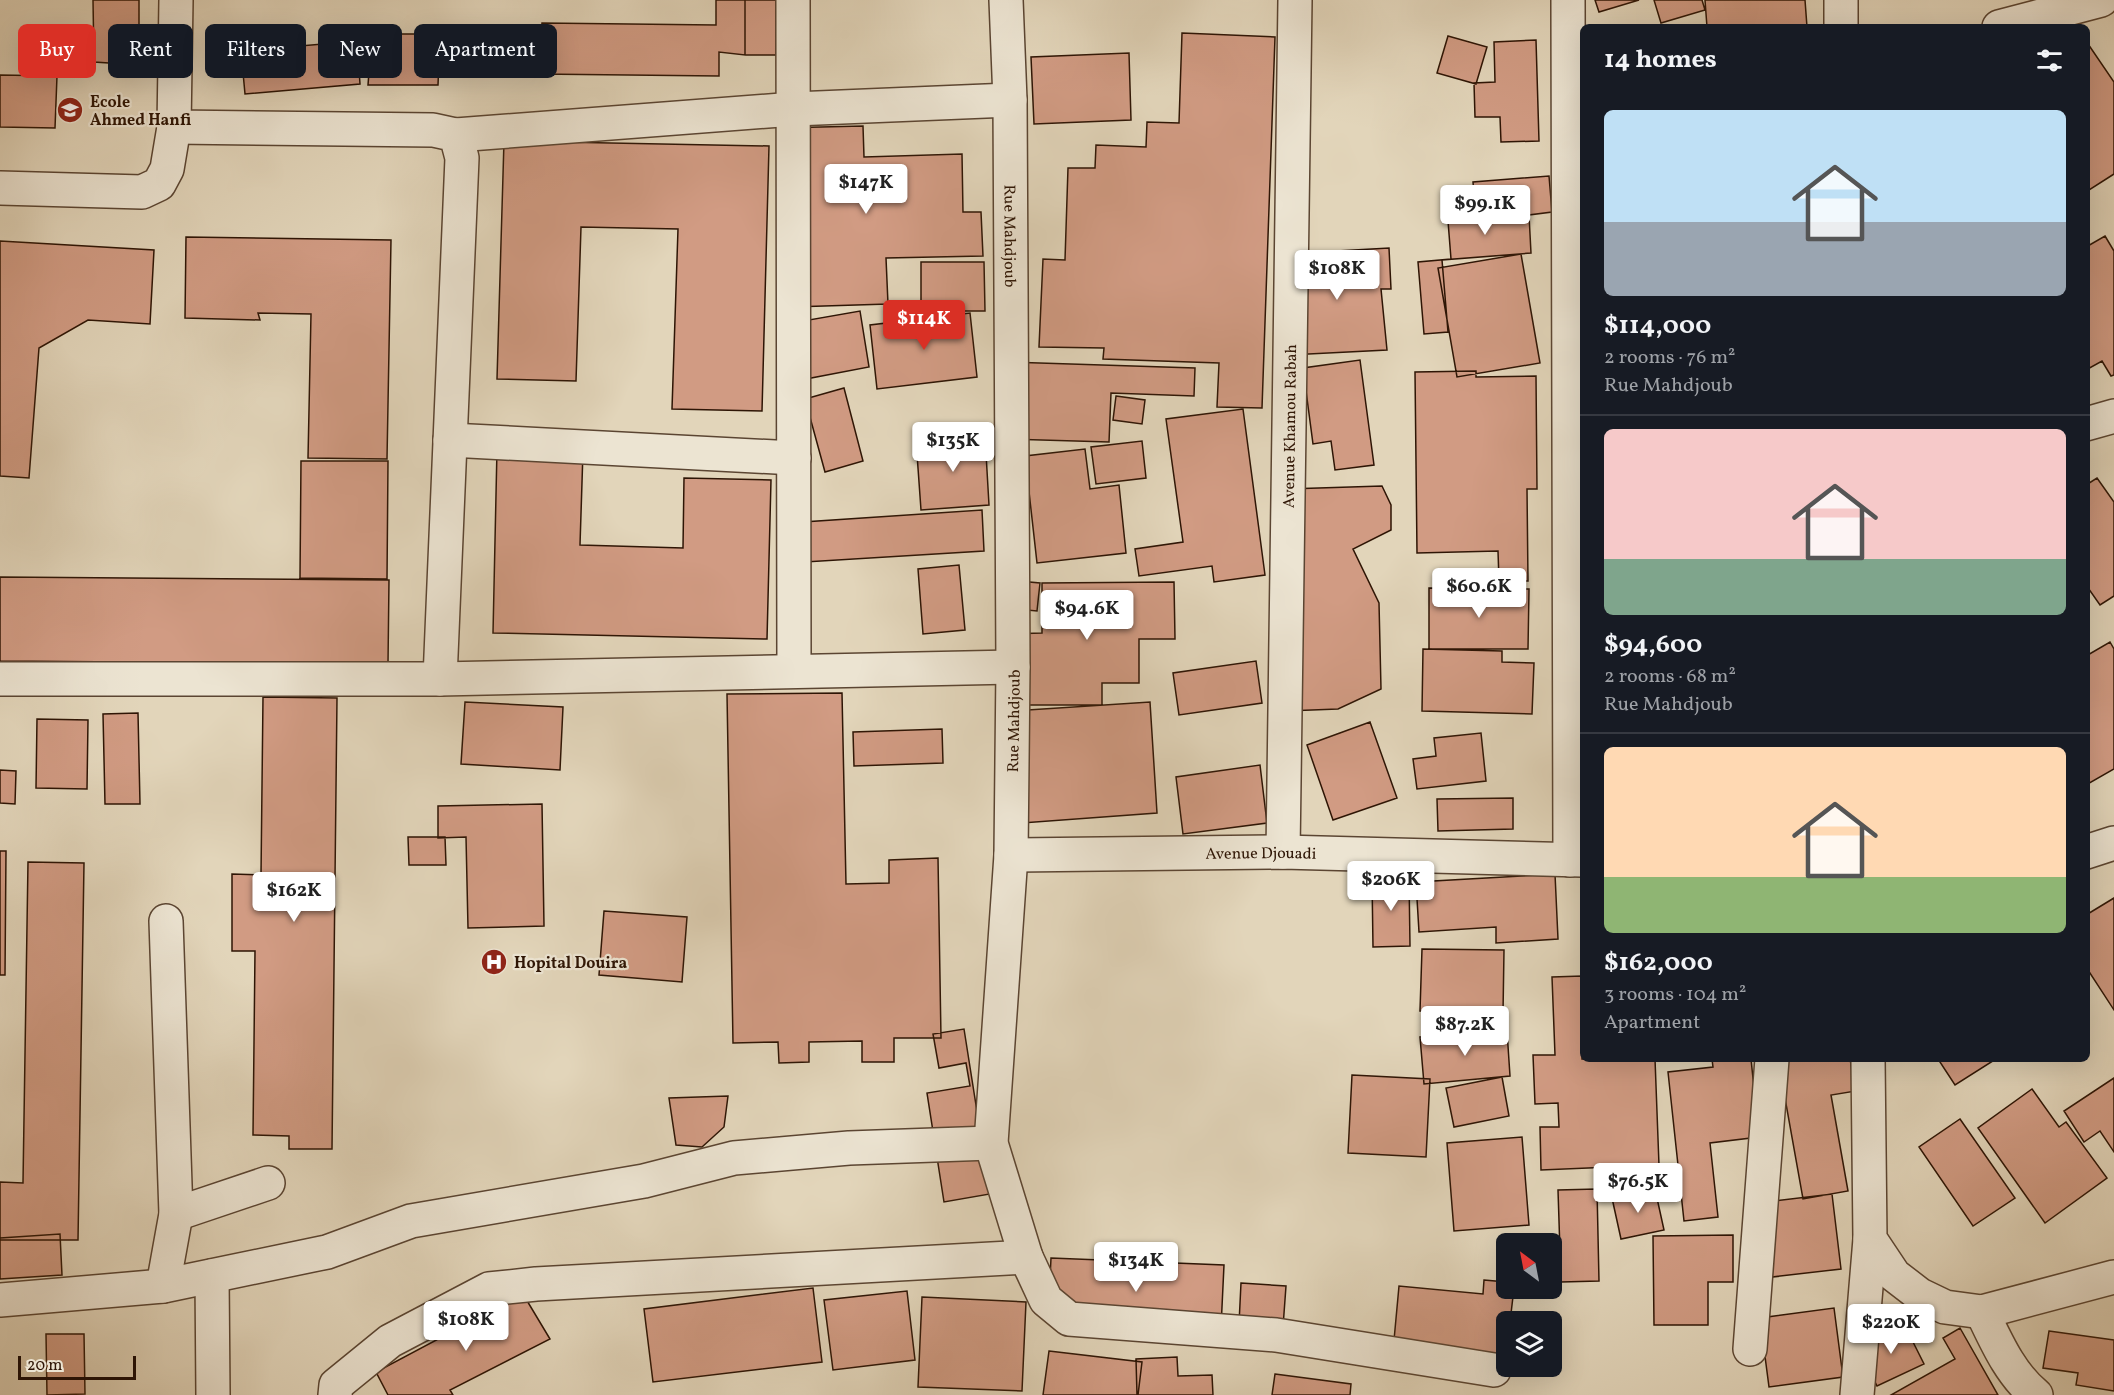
<!DOCTYPE html>
<html lang="en">
<head>
<meta charset="utf-8">
<style>
	body { margin:0; font-family:Vollkorn,serif; background:#20242c; color:#f1f3f6; height:100vh; display:flex; flex-direction:column; font-size:22px; white-space:nowrap }
	* { box-sizing:border-box; margin:0 }
	p { font-size:20px; color:#9ea1a6 }
	.icon { flex:none; width:33px; height:33px; fill:none; stroke:currentColor; stroke-width:2; stroke-linecap:round; stroke-linejoin:round }
	.map { position:relative; flex:1; overflow:hidden }
	.sheet { position:absolute; left:1580px; top:24px; width:510px; height:1038px; display:flex; flex-direction:column; background:#171b24; border-radius:9px; box-shadow:0 6px 24px #0002 }
	.sheet>* { flex:none }
	.top-card { position:absolute; left:18px; top:24px; width:570px; height:54px; display:flex; gap:12px }
	.needle { width:39px; rotate:328deg }
	.fabs { position:absolute; left:1496px; top:1233px; display:grid; gap:12px }
	.fabs a { display:grid; place-items:center; width:66px; height:66px; border-radius:9px; background:#171b24; box-shadow:0 6px 24px #0002; font-size:30px }
	.scale { position:absolute; left:18px; bottom:15px; width:118px; box-sizing:border-box; padding-left:6px; border:3px solid #2e1505; border-top:0; font-size:16px; line-height:21px; white-space:nowrap; color:#2e1505; -webkit-text-stroke:4px #ece4d2; paint-order:stroke }
	.price { position:absolute; translate:-50% -51px; padding:0 14px; border-radius:6px; background:#fff; color:#222; font-size:20px; line-height:39px; filter:drop-shadow(0 2px 3px #0008) }
	.price::after { content:''; position:absolute; left:50%; top:36px; width:18px; height:14px; margin-left:-9px; background:inherit; clip-path:polygon(0 0,100% 0,50% 100%) }
	.price.current { background:#d93025; color:#fff }
	ul { padding:0; list-style:none }
	li { display:grid; align-content:center; gap:12px; height:318px; padding:0 24px }
	li+li { border-top:2px solid #363941 }
	li span { display:grid; place-items:center; height:186px; border-radius:9px; color:#555 }
	li>.icon { margin-inline-start:auto }
	span .icon { width:108px; height:108px; fill:#fffc; stroke-width:1 }
	li b { font-size:26px }
	h2 { display:flex; justify-content:space-between; align-items:center; height:72px; padding:0 24px; font-size:26px }
	.tag { padding:0 21px; border-radius:9px; background:#171b24; box-shadow:0 6px 24px #0002; font-size:21px; line-height:54px }
	.tag.current { background:#d93025; color:#fff }
	.map>svg:first-child { display:block }
	.building { fill:#d19b83; stroke:#2e1505; stroke-width:1.5 }
	.lines { fill:none; stroke-linecap:round; stroke-linejoin:round }
	.minor-casing { stroke:#5b4532; stroke-width:36 }
	.minor { stroke:#ece4d2; stroke-width:33 }
	.labels { text-anchor:middle; stroke-width:4.5; stroke-linejoin:round; paint-order:stroke }
	.poi-label { font-size:16px; font-weight:bold; fill:#2e1505; stroke:#ece4d2; text-anchor:start }
	.street-label { font-size:16px; fill:#2e1505; stroke:#ece4d2 }
</style>
</head>
<body>
<div class="map">
<svg width="2114" height="1395" viewBox="0 0 2114 1395">
	<rect width="100%" height="100%" fill="#e2d5ba"/>
	<filter id="stains"><feTurbulence type="fractalNoise" baseFrequency=".00333" numOctaves="4"/><feColorMatrix values="0 0 0 0 .2 0 0 0 0 .09 0 0 0 0 .02 0 0 0 .5 -.17"/></filter>
	<radialGradient id="worn" r=".72"><stop offset=".6" stop-color="#630" stop-opacity="0"/><stop offset="1" stop-color="#630" stop-opacity=".3"/></radialGradient>
	<path class="building" d="M 93,0 L 139,0 L 139,65 L 94,62 Z
		M 716,0 L 745,0 L 745,55 L 719,52 L 719,76 L 537,74 L 542,23 L 716,25 Z
		M 745,0 L 776,0 L 776,55 L 745,55 Z
		M 1595,0 L 1639,0 L 1599,12 Z
		M 1654,0 L 1702,0 L 1705,10 L 1661,23 Z
		M 1705,0 L 1805,0 L 1807,27 L 1707,27 Z
		M 1182,33 L 1275,37 L 1262,408 L 1217,407 L 1219,363 L 1103,359 L 1104,348 L 1039,347 L 1043,259 L 1065,260 L 1068,168 L 1095,168 L 1096,145 L 1146,147 L 1147,122 L 1179,123 Z
		M 372,34 L 440,34 L 438,85 L 368,85 Z
		M 1448,36 L 1487,47 L 1476,84 L 1437,73 Z
		M 1536,40 L 1539,141 L 1501,142 L 1500,117 L 1475,117 L 1474,83 L 1495,82 L 1494,42 Z
		M 357,41 L 360,84 L 245,94 L 241,51 Z
		M 2086,41 L 2114,82 L 2114,174 L 2086,192 Z
		M 1129,53 L 1131,120 L 1034,124 L 1031,57 Z
		M 0,75 L 57,76 L 55,128 L 0,127 Z
		M 863,126 L 864,157 L 962,154 L 963,212 L 981,212 L 983,256 L 886,258 L 888,304 L 792,307 L 779,128 Z
		M 504,141 L 769,146 L 762,411 L 672,409 L 678,229 L 581,227 L 576,381 L 497,379 Z
		M 1549,176 L 1552,212 L 1529,215 L 1531,253 L 1442,260 L 1448,332 L 1424,334 L 1418,262 L 1451,259 L 1448,221 L 1476,219 L 1473,182 Z
		M 2105,236 L 2114,251 L 2114,375 L 2111,376 L 2102,361 L 2086,370 L 2086,247 Z
		M 186,237 L 391,240 L 387,459 L 308,458 L 311,314 L 258,313 L 260,320 L 185,318 Z
		M 0,241 L 154,250 L 150,324 L 88,320 L 39,348 L 29,478 L 0,476 Z
		M 1389,248 L 1391,289 L 1381,289 L 1387,350 L 1289,355 L 1284,254 Z
		M 1521,254 L 1540,363 L 1457,377 L 1438,268 Z
		M 921,262 L 984,262 L 985,311 L 921,311 Z
		M 860,311 L 869,367 L 790,382 L 780,325 Z
		M 970,313 L 977,377 L 877,389 L 870,325 Z
		M 1360,360 L 1374,465 L 1335,470 L 1331,441 L 1313,444 L 1303,368 Z
		M 1012,362 L 1195,368 L 1194,396 L 1111,393 L 1109,442 L 1009,439 Z
		M 1476,371 L 1476,377 L 1536,376 L 1537,489 L 1527,489 L 1528,581 L 1499,581 L 1498,551 L 1417,553 L 1415,372 Z
		M 844,388 L 863,461 L 825,472 L 805,399 Z
		M 1116,396 L 1145,400 L 1142,424 L 1113,420 Z
		M 1243,409 L 1265,575 L 1214,582 L 1212,566 L 1139,576 L 1135,549 L 1183,542 L 1166,419 Z
		M 985,436 L 989,505 L 921,510 L 916,440 Z
		M 1142,441 L 1146,478 L 1096,484 L 1091,447 Z
		M 497,449 L 583,451 L 580,545 L 683,548 L 684,478 L 771,480 L 767,639 L 493,633 Z
		M 1085,449 L 1090,489 L 1119,485 L 1126,553 L 1037,563 L 1025,456 Z
		M 301,461 L 388,461 L 387,579 L 300,578 Z
		M 2097,478 L 2114,502 L 2114,596 L 2100,605 L 2086,585 L 2086,485 Z
		M 1382,486 L 1391,505 L 1391,530 L 1353,549 L 1379,603 L 1381,689 L 1338,709 L 1286,711 L 1287,489 Z
		M 982,510 L 984,551 L 805,562 L 803,522 Z
		M 959,565 L 965,630 L 923,634 L 918,569 Z
		M 0,577 L 389,580 L 388,664 L 0,661 Z
		M 1018,581 L 1040,583 L 1037,611 L 1015,609 Z
		M 1174,582 L 1175,639 L 1139,639 L 1139,683 L 1102,683 L 1102,705 L 1008,705 L 1007,634 L 1042,633 L 1042,583 Z
		M 1429,588 L 1529,589 L 1528,649 L 1429,649 Z
		M 2110,642 L 2114,649 L 2114,769 L 2086,785 L 2086,656 Z
		M 1423,649 L 1502,651 L 1502,662 L 1534,663 L 1532,714 L 1422,711 Z
		M 1256,661 L 1262,703 L 1179,715 L 1173,673 Z
		M 842,693 L 846,884 L 889,883 L 889,860 L 938,858 L 941,1038 L 894,1038 L 894,1062 L 862,1062 L 862,1041 L 809,1042 L 809,1062 L 779,1063 L 778,1042 L 733,1043 L 727,694 Z
		M 263,697 L 337,698 L 332,1149 L 289,1149 L 289,1136 L 253,1135 L 255,951 L 232,951 L 232,874 L 261,875 Z
		M 465,702 L 563,707 L 560,770 L 461,764 Z
		M 1150,702 L 1157,813 L 1022,823 L 1014,711 Z
		M 138,713 L 140,804 L 105,804 L 103,714 Z
		M 37,719 L 88,720 L 87,789 L 36,788 Z
		M 1370,722 L 1397,798 L 1333,820 L 1307,745 Z
		M 942,729 L 943,763 L 854,766 L 853,732 Z
		M 1481,733 L 1486,781 L 1417,789 L 1413,759 L 1436,756 L 1434,738 Z
		M 1260,765 L 1267,823 L 1183,834 L 1176,777 Z
		M 0,770 L 16,771 L 15,804 L 0,803 Z
		M 1513,798 L 1513,829 L 1438,831 L 1437,799 Z
		M 542,804 L 544,926 L 468,928 L 466,837 L 438,838 L 438,806 Z
		M 408,837 L 445,837 L 446,865 L 409,865 Z
		M 0,851 L 6,851 L 5,975 L 0,975 Z
		M 28,862 L 84,863 L 78,1240 L 0,1240 L 0,1182 L 23,1183 Z
		M 1555,874 L 1558,939 L 1496,943 L 1496,927 L 1419,932 L 1416,882 Z
		M 1409,877 L 1410,946 L 1373,947 L 1372,878 Z
		M 2114,898 L 2114,1010 L 2086,967 L 2086,915 Z
		M 604,911 L 687,917 L 682,982 L 599,975 Z
		M 1422,949 L 1504,950 L 1503,1013 L 1420,1011 Z
		M 1582,976 L 1582,1059 L 1655,1059 L 1659,1165 L 1541,1170 L 1540,1127 L 1559,1127 L 1558,1103 L 1535,1104 L 1533,1055 L 1555,1055 L 1552,977 Z
		M 964,1029 L 990,1194 L 944,1202 L 927,1093 L 970,1086 L 966,1063 L 939,1068 L 933,1034 Z
		M 1507,1031 L 1510,1076 L 1424,1084 L 1420,1037 Z
		M 1712,1059 L 1751,1059 L 1759,1137 L 1710,1143 L 1718,1217 L 1684,1221 L 1668,1072 L 1713,1067 Z
		M 1778,1059 L 1850,1059 L 1856,1091 L 1831,1095 L 1848,1191 L 1803,1199 Z
		M 1938,1059 L 1996,1059 L 1955,1085 Z
		M 1352,1075 L 1430,1079 L 1426,1157 L 1348,1153 Z
		M 1502,1077 L 1509,1116 L 1454,1127 L 1446,1088 Z
		M 2114,1078 L 2114,1152 L 2100,1131 L 2084,1142 L 2064,1111 Z
		M 2032,1089 L 2059,1127 L 2066,1122 L 2107,1178 L 2045,1223 L 1978,1128 Z
		M 728,1096 L 724,1127 L 702,1147 L 676,1145 L 669,1098 Z
		M 1960,1119 L 2015,1198 L 1973,1226 L 1919,1147 Z
		M 1522,1137 L 1529,1225 L 1454,1231 L 1447,1143 Z
		M 1597,1189 L 1599,1281 L 1561,1282 L 1558,1190 Z
		M 1655,1189 L 1664,1230 L 1621,1239 L 1612,1198 Z
		M 1832,1194 L 1841,1269 L 1764,1278 L 1756,1203 Z
		M 60,1234 L 62,1275 L 0,1279 L 0,1238 Z
		M 1733,1235 L 1733,1282 L 1708,1282 L 1708,1325 L 1654,1325 L 1653,1236 Z
		M 1555,1237 L 1560,1263 L 1551,1265 L 1551,1244 L 1532,1244 L 1532,1241 Z
		M 1051,1258 L 1224,1265 L 1221,1328 L 1048,1321 Z
		M 1484,1280 L 1506,1282 L 1506,1288 L 1514,1288 L 1510,1322 L 1506,1322 L 1506,1361 L 1393,1351 L 1399,1286 L 1483,1294 Z
		M 1241,1283 L 1286,1286 L 1283,1327 L 1239,1324 Z
		M 813,1288 L 822,1362 L 653,1382 L 644,1309 Z
		M 907,1291 L 915,1360 L 833,1370 L 824,1300 Z
		M 523,1294 L 550,1339 L 450,1390 L 453,1395 L 388,1395 L 376,1372 Z
		M 922,1297 L 1026,1302 L 1022,1391 L 918,1387 Z
		M 1834,1308 L 1843,1377 L 1769,1387 L 1760,1318 Z
		M 1904,1324 L 1924,1364 L 1877,1386 L 1858,1346 Z
		M 1960,1328 L 1998,1395 L 1891,1395 L 1955,1359 L 1943,1338 Z
		M 2049,1331 L 2114,1340 L 2114,1391 L 2076,1385 L 2078,1373 L 2043,1368 Z
		M 46,1334 L 84,1334 L 85,1394 L 47,1395 Z
		M 1049,1351 L 1142,1362 L 1138,1395 L 1043,1395 Z
		M 1177,1357 L 1178,1376 L 1212,1375 L 1213,1395 L 1137,1395 L 1136,1359 Z
		M 1275,1374 L 1351,1384 L 1350,1395 L 1272,1395 Z"/>
	<g class="lines">
		<g class="minor-casing">
			<g id="minor">
				<path d="M 176,0 L 174,127 L 433,130 L 456,135 L 462,158 L 440,679"/>
				<path d="M 793,0 L 794,671"/>
				<path id="s1" d="M 1006,0 L 1010,100 L 1013,667 L 1011,855 L 991,1143 L 1026,1257 L 1046,1300 L 1069,1319 L 1276,1335 L 1494,1370"/>
				<path d="M 1568,0 L 1570,860"/>
				<path d="M 1841,27 L 1841,0"/>
				<path d="M 1999,27 L 2101,0"/>
				<path d="M 456,135 L 794,109 L 1010,100"/>
				<path d="M 0,188 L 142,192 L 159,184 L 167,169 L 174,127"/>
				<path d="M 2086,424 L 2114,416"/>
				<path d="M 450,440 L 794,458"/>
				<path d="M 0,679 L 440,679 L 1013,667"/>
				<path id="s2" d="M 1283,852 L 1295,0"/>
				<path d="M 2086,852 L 2114,843"/>
				<path id="s3" d="M 1011,855 L 1283,852 L 1582,860"/>
				<path d="M 1868,1059 L 1870,1239 L 1894,1275 L 1920,1295 L 1945,1307 L 1982,1312 L 2114,1277"/>
				<path d="M 176,1214 L 268,1183"/>
				<path d="M 212,1276 L 213,1395"/>
				<path d="M 163,1286 L 176,1214 L 166,921"/>
				<path d="M 0,1300 L 163,1286 L 327,1252 L 411,1221 L 644,1181 L 734,1158 L 849,1148 L 991,1143"/>
				<path d="M 1982,1312 C 1996,1341 2010,1374 2036,1395"/>
				<path d="M 1750,1349 L 1772,1059"/>
				<path d="M 335,1395 L 336,1385 L 390,1341 L 489,1289 L 536,1284 L 1026,1257"/>
				<path d="M 1857,1395 L 1870,1239"/>
			</g>
		</g>
		<use href="#minor" class="minor"/>
	</g>
	<defs>
		<g id="school-disc" transform="scale(1.35)"><circle r="9.5" fill="#8f2418" stroke="#ece4d2"/><path d="M0-5L7-2L0 1L-7-2ZM-4 1L0 2.5L4 1V4Q0 6-4 4Z" fill="#fff"/></g>
		<g id="hospital-disc" transform="scale(1.35)"><circle r="9.5" fill="#8f2418" stroke="#ece4d2"/><path d="M-5-5h3v3.5h4V-5h3V5h-3V1.5h-4V5h-3Z" fill="#fff"/></g>
	</defs>
	<g fill-rule="evenodd">
		<use href="#school-disc" x="70" y="110"/>
		<use href="#hospital-disc" x="494" y="962"/>
	</g>
	<g class="labels">
		<g class="poi-label">
			<text x="90" y="107">Ecole<tspan x="90" dy="18">Ahmed Hanfi</tspan></text>
			<text x="514" y="968">Hopital Douira</text>
		</g>
		<g class="street-label">
			<text dy="6" stroke="none"><textPath href="#s1" startOffset="236">Rue Mahdjoub</textPath></text>
			<text dy="6" stroke="none"><textPath href="#s2" startOffset="426">Avenue Khamou Rabah</textPath></text>
			<text transform="translate(1013 721) rotate(-89)" y="6">Rue Mahdjoub</text>
			<text dy="6" stroke="none"><textPath href="#s3" startOffset="250">Avenue Djouadi</textPath></text>
		</g>
	</g>
	<rect width="100%" height="100%" filter="url(#stains)"/>
	<rect width="100%" height="100%" fill="url(#worn)"/>
</svg>
<div class="fabs">
<a><svg class="needle" viewBox="-14 -14 28 28"><path d="M0-13l5 13h-10z" fill="#e53935"/><path d="M0 13l5-13h-10z" fill="#9ea1a6"/></svg></a>
<a><svg class="icon" aria-label="layers" viewBox="0 0 24 24"><path d="M12 4l9 5-9 5-9-5zM3 14l9 5 9-5"/></svg></a>
</div>
<div class="scale">20 m</div>
<b class="price" style="left:866px;top:215px">$147K</b>
<b class="price" style="left:1485px;top:236px">$99.1K</b>
<b class="price" style="left:1337px;top:301px">$108K</b>
<b class="price current" style="left:924px;top:351px">$114K</b>
<b class="price" style="left:953px;top:473px">$135K</b>
<b class="price" style="left:1479px;top:619px">$60.6K</b>
<b class="price" style="left:1087px;top:641px">$94.6K</b>
<b class="price" style="left:1391px;top:912px">$206K</b>
<b class="price" style="left:294px;top:923px">$162K</b>
<b class="price" style="left:1465px;top:1057px">$87.2K</b>
<b class="price" style="left:1638px;top:1214px">$76.5K</b>
<b class="price" style="left:1136px;top:1293px">$134K</b>
<b class="price" style="left:466px;top:1352px">$108K</b>
<b class="price" style="left:1891px;top:1355px">$220K</b>
<div class="top-card">
<a class="tag current">Buy</a>
<a class="tag">Rent</a>
<a class="tag">Filters</a>
<a class="tag">New</a>
<a class="tag">Apartment</a>
</div>
<section class="sheet">
<h2>14 homes<svg class="icon" aria-label="filters" viewBox="0 0 24 24"><path d="M4 7h16M4 17h16"/><circle cx="9" cy="7" r="2"/><circle cx="15" cy="17" r="2"/></svg></h2>
<ul>
<li><span style="background:linear-gradient(#bfe0f5 60%,#9aa5b1 0)"><svg class="icon" aria-label="home" viewBox="0 0 24 24"><path d="M3 11l9-7 9 7M6 9v11h12V9"/></svg></span><div><b>$114,000</b><p>2 rooms · 76 m²</p><p>Rue Mahdjoub</p></div></li>
<li><span style="background:linear-gradient(#f6c9c9 70%,#7fa58c 0)"><svg class="icon" aria-label="home" viewBox="0 0 24 24"><path d="M3 11l9-7 9 7M6 9v11h12V9"/></svg></span><div><b>$94,600</b><p>2 rooms · 68 m²</p><p>Rue Mahdjoub</p></div></li>
<li><span style="background:linear-gradient(#ffd9b3 70%,#8fb573 0)"><svg class="icon" aria-label="home" viewBox="0 0 24 24"><path d="M3 11l9-7 9 7M6 9v11h12V9"/></svg></span><div><b>$162,000</b><p>3 rooms · 104 m²</p><p>Apartment</p></div></li>
</ul>
</section>
</div>
</body>
</html>
